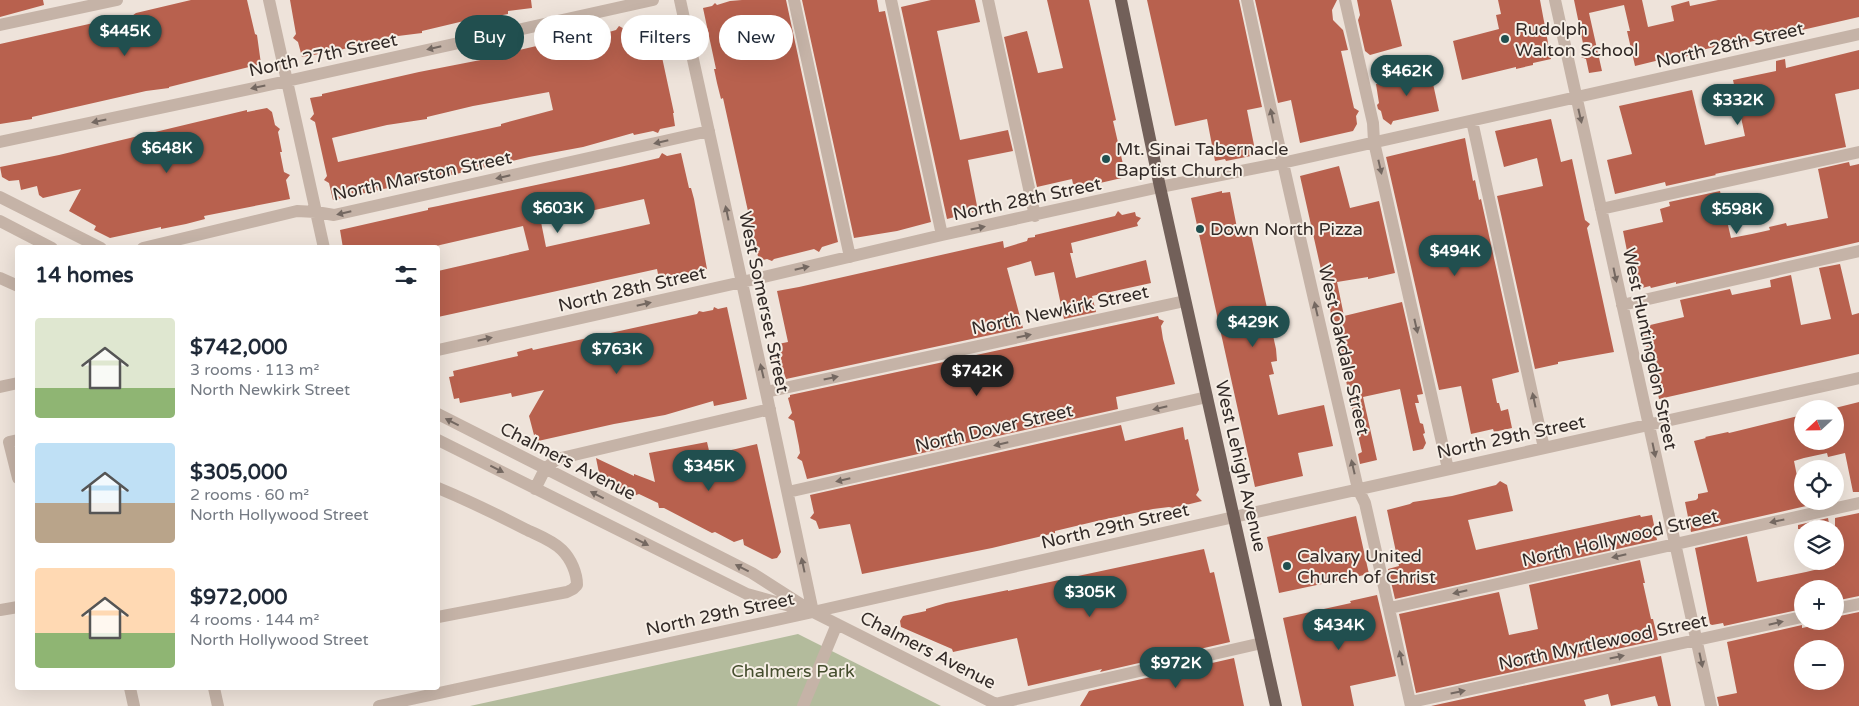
<!DOCTYPE html>
<html lang="en">
<head>
<meta charset="utf-8">
<style>
	body { margin:0; font-family:"Varela Round",sans-serif; background:#f6f6f7; color:#1f2937; height:100vh; display:flex; flex-direction:column; font-size:19px; white-space:nowrap }
	* { box-sizing:border-box; margin:0 }
	p { font-size:16px; color:#747a83 }
	.icon { flex:none; width:28px; height:28px; fill:none; stroke:currentColor; stroke-width:2; stroke-linecap:round; stroke-linejoin:round }
	.map { position:relative; flex:1; overflow:hidden }
	.sheet { position:absolute; left:15px; top:245px; width:425px; height:445px; display:flex; flex-direction:column; background:#fff; border-radius:5px; box-shadow:0 5px 20px #0002 }
	.sheet>* { flex:none }
	.hud { position:absolute; left:455px; top:15px; width:475px; height:45px; display:flex; gap:10px }
	.needle { width:32px; rotate:248deg }
	.controls { position:absolute; left:1794px; top:400px; display:grid; gap:10px }
	.controls a { display:grid; place-items:center; width:50px; height:50px; border-radius:50%; background:#fff; box-shadow:0 5px 20px #0002; font-size:25px }
	.price { position:absolute; translate:-50% -42px; padding:0 11px; border-radius:18px; background:#214f4f; color:#fff; font-size:16px; line-height:32px; filter:drop-shadow(0 1px 2px #0008) }
	.price::after { content:''; position:absolute; left:50%; top:30px; width:15px; height:11px; margin-left:-8px; background:inherit; clip-path:polygon(0 0,100% 0,50% 100%) }
	.price.selected { background:#222; color:#fff }
	ul { padding:0; list-style:none }
	li { display:flex; align-items:center; gap:15px; height:125px; padding:0 20px }
	li span { display:grid; place-items:center; flex:none; width:140px; height:100px; border-radius:5px; color:#555 }
	li>.icon { margin-inline-start:auto }
	span .icon { width:60px; height:60px; fill:#fffc; stroke-width:1 }
	li b { font-size:21px }
	h2 { display:flex; justify-content:space-between; align-items:center; height:60px; padding:0 20px; font-size:21px }
	.tag { padding:0 18px; border-radius:22px; background:#fff; box-shadow:0 5px 20px #0002; font-size:18px; line-height:45px }
	.tag.selected { background:#214f4f; color:#fff }
	.map>svg:first-child { display:block }
	.green { fill:#b3bb9c }
	.building { fill:#b8614e; fill-rule:evenodd }
	.lines { fill:none; stroke-linecap:round; stroke-linejoin:round }
	.minor { stroke:#c5b3a7; stroke-width:12 }
	.major { stroke:#726059; stroke-width:12 }
	.oneway { fill:#746861 }
	.poi-dot { fill:#214f4f; stroke:#f6eee5; stroke-width:2 }
	.labels { text-anchor:middle; stroke-width:4; stroke-linejoin:round; paint-order:stroke }
	.poi-label { font-size:18px; fill:#322a27; stroke:#f6eee5; text-anchor:start }
	.street-label { font-size:18px; fill:#322a27; stroke:#f6eee5 }
	.park-label { font-size:18px; fill:#444d2d; stroke:#f6eee5 }
</style>
</head>
<body>
<div class="map">
<svg width="1859" height="706" viewBox="0 0 1859 706">
	<rect width="100%" height="100%" fill="#eee3da"/>
	<path class="green" d="M 798,634 L 941,706 L 470,706 Z"/>
	<path class="building" d="M 0,0 L 43,0 L 44,5 L 0,17 Z
		M 191,0 L 247,0 L 255,34 L 257,35 L 261,64 L 169,87 L 169,88 L 146,91 L 32,117 L 32,119 L 0,124 L 0,44 L 129,15 L 129,18 L 136,13 Z
		M 290,0 L 531,0 L 532,8 L 508,11 L 508,14 L 498,16 L 487,19 L 487,17 L 464,21 L 422,31 L 422,33 L 390,37 L 336,51 L 302,57 L 298,42 L 293,38 L 296,34 Z
		M 742,0 L 786,0 L 838,242 L 822,247 L 819,252 L 814,249 L 774,259 L 772,261 L 767,259 L 759,261 L 723,98 L 721,99 L 717,83 L 714,69 L 716,69 L 703,8 L 712,6 L 715,3 L 717,5 L 730,1 Z
		M 802,0 L 877,0 L 879,12 L 885,11 L 931,222 L 897,231 L 854,238 Z
		M 931,0 L 975,0 L 980,22 L 937,31 L 960,140 L 1008,130 L 1013,151 L 968,160 L 978,211 L 947,219 L 901,7 Z
		M 1047,0 L 1089,0 L 1116,120 L 1113,121 L 1126,177 L 1074,189 L 1072,179 L 1037,187 L 1004,37 L 1027,31 L 1038,73 L 1063,68 Z
		M 1147,0 L 1239,0 L 1262,107 L 1247,110 L 1256,155 L 1226,161 L 1225,159 L 1215,161 L 1207,119 L 1175,126 Z
		M 1255,0 L 1337,0 L 1332,10 L 1333,20 L 1343,30 L 1348,50 L 1341,51 L 1354,108 L 1359,111 L 1356,116 L 1357,124 L 1353,131 L 1300,143 L 1291,100 L 1278,103 Z
		M 1357,0 L 1391,0 L 1402,46 L 1370,55 L 1365,51 L 1358,20 L 1360,15 Z
		M 1498,0 L 1540,0 L 1551,59 L 1533,63 L 1533,65 L 1516,69 L 1516,67 L 1462,80 L 1453,41 L 1499,29 L 1496,15 L 1501,14 Z
		M 1574,0 L 1642,0 L 1648,27 L 1674,21 L 1671,6 L 1689,1 L 1690,6 L 1718,0 L 1859,0 L 1859,17 L 1736,45 L 1735,42 L 1702,50 L 1703,52 L 1680,58 L 1680,55 L 1635,66 L 1627,31 L 1630,31 L 1624,5 L 1589,13 L 1602,71 L 1589,73 L 1586,59 L 1581,57 L 1585,53 Z
		M 660,21 L 662,33 L 657,34 L 674,113 L 673,113 L 675,126 L 660,129 L 658,133 L 653,131 L 634,135 L 633,133 L 583,147 L 529,157 L 443,177 L 443,176 L 333,200 L 329,183 L 324,180 L 327,176 L 315,122 L 310,119 L 314,114 L 310,98 L 322,96 L 322,94 L 419,72 L 516,53 L 515,51 L 558,41 L 601,32 L 602,34 L 616,30 L 619,26 L 628,31 L 633,23 L 637,26 ZM 549,92 L 553,110 L 501,124 L 501,126 L 338,162 L 332,138 L 387,125 L 427,119 L 427,117 L 473,106 Z
		M 1859,50 L 1859,89 L 1835,94 L 1846,147 L 1715,174 L 1716,175 L 1666,186 L 1665,182 L 1615,194 L 1607,160 L 1632,154 L 1619,106 L 1692,90 L 1705,145 L 1745,136 L 1733,80 L 1776,71 L 1776,61 L 1785,59 L 1786,68 Z
		M 1430,70 L 1439,111 L 1393,121 L 1391,125 L 1383,119 L 1381,111 L 1378,109 L 1377,105 L 1379,103 L 1376,84 L 1387,82 L 1387,80 Z
		M 267,108 L 272,112 L 275,125 L 280,129 L 278,132 L 282,152 L 280,152 L 284,172 L 290,175 L 286,180 L 290,199 L 204,216 L 205,219 L 186,224 L 161,229 L 161,227 L 110,238 L 94,230 L 96,226 L 69,211 L 81,189 L 43,198 L 39,195 L 37,186 L 21,190 L 19,180 L 9,181 L 2,177 L 0,167 L 59,155 L 247,110 L 247,112 Z
		M 1551,119 L 1561,162 L 1572,159 L 1585,220 L 1590,224 L 1587,228 L 1614,352 L 1558,362 L 1558,364 L 1535,369 L 1497,196 L 1543,186 L 1537,158 L 1504,167 L 1495,131 Z
		M 1465,138 L 1473,181 L 1475,180 L 1479,200 L 1481,199 L 1519,372 L 1492,379 L 1497,403 L 1499,403 L 1501,411 L 1508,409 L 1512,428 L 1494,432 L 1493,429 L 1471,434 L 1461,386 L 1439,390 L 1386,157 Z
		M 662,153 L 667,156 L 681,153 L 689,188 L 691,188 L 694,199 L 707,269 L 659,279 L 657,269 L 438,317 L 438,271 L 529,250 L 523,226 L 427,248 L 343,248 L 340,230 L 428,210 L 428,208 L 438,206 L 620,167 L 659,158 ZM 644,199 L 650,224 L 546,247 L 541,222 Z
		M 1849,162 L 1850,166 L 1859,164 L 1859,242 L 1676,284 L 1676,282 L 1651,288 L 1650,286 L 1638,289 L 1633,285 L 1628,263 L 1626,261 L 1628,256 L 1623,231 L 1663,222 L 1660,209 L 1670,206 L 1669,202 L 1720,191 L 1731,238 L 1752,234 L 1770,230 L 1769,227 L 1786,223 L 1787,226 L 1828,218 L 1818,169 Z
		M 1339,166 L 1350,208 L 1379,201 L 1395,273 L 1368,279 L 1368,277 L 1337,282 L 1344,316 L 1402,302 L 1423,394 L 1417,395 L 1419,403 L 1415,403 L 1420,423 L 1423,424 L 1425,433 L 1423,434 L 1426,443 L 1423,449 L 1413,451 L 1400,389 L 1363,397 L 1377,460 L 1360,464 L 1358,454 L 1362,452 L 1300,176 Z
		M 1222,191 L 1222,193 L 1230,192 L 1237,228 L 1244,227 L 1246,236 L 1251,235 L 1276,349 L 1277,361 L 1271,362 L 1274,374 L 1269,375 L 1278,415 L 1324,405 L 1333,446 L 1298,453 L 1303,476 L 1255,487 L 1191,198 Z
		M 1118,211 L 1122,215 L 1135,212 L 1136,216 L 1141,218 L 1137,223 L 1138,226 L 1071,243 L 1073,253 L 1070,253 L 1076,278 L 1146,260 L 1151,283 L 1092,296 L 1096,312 L 1064,319 L 1054,272 L 1035,276 L 1031,261 L 1007,268 L 1023,328 L 786,379 L 784,373 L 783,374 L 780,361 L 774,359 L 778,354 L 778,344 L 788,342 L 777,291 L 799,287 L 1003,241 L 1004,248 L 1027,241 L 1028,238 L 1035,237 L 1035,235 L 1115,216 Z
		M 1840,264 L 1852,315 L 1859,313 L 1859,354 L 1659,399 L 1649,349 L 1644,344 L 1643,331 L 1646,326 L 1684,317 L 1680,300 L 1730,289 L 1732,295 L 1771,287 L 1770,280 L 1791,275 L 1801,325 L 1831,319 L 1819,268 Z
		M 714,307 L 718,309 L 727,307 L 747,399 L 714,406 L 713,401 L 665,415 L 614,424 L 538,441 L 536,434 L 534,435 L 529,416 L 544,390 L 512,397 L 511,393 L 460,403 L 459,398 L 454,399 L 449,377 L 454,376 L 453,371 L 518,356 L 517,352 L 532,348 L 533,350 L 697,314 L 699,311 L 703,312 L 713,310 Z
		M 1158,316 L 1159,319 L 1164,321 L 1161,326 L 1163,339 L 1175,384 L 1116,397 L 1118,409 L 807,479 L 802,461 L 797,458 L 800,453 L 799,446 L 794,421 L 788,418 L 792,413 L 788,398 L 790,397 L 790,395 Z
		M 1859,402 L 1859,492 L 1853,492 L 1845,453 L 1828,457 L 1827,453 L 1804,458 L 1794,461 L 1802,501 L 1824,502 L 1691,532 L 1685,502 L 1696,500 L 1698,498 L 1698,494 L 1708,492 L 1694,441 L 1706,438 L 1705,437 L 1728,432 L 1729,433 L 1802,415 L 1802,441 L 1835,441 L 1835,408 Z
		M 1121,425 L 1125,441 L 1183,427 L 1185,440 L 1188,439 L 1199,490 L 1196,495 L 1202,501 L 1174,508 L 1169,507 L 1153,509 L 1097,521 L 1055,531 L 1055,533 L 992,548 L 862,574 L 850,524 L 819,529 L 816,521 L 810,518 L 814,513 L 810,495 Z
		M 707,442 L 710,455 L 757,444 L 781,552 L 777,558 L 772,559 L 744,545 L 743,539 L 734,542 L 715,532 L 712,533 L 664,508 L 659,508 L 658,503 L 639,494 L 636,495 L 627,492 L 600,478 L 596,458 L 634,476 L 634,474 L 655,482 L 649,453 Z
		M 1500,481 L 1507,485 L 1513,511 L 1468,520 L 1476,550 L 1640,515 L 1641,517 L 1652,515 L 1657,540 L 1395,599 L 1388,569 L 1399,566 L 1387,510 L 1410,504 L 1413,502 L 1452,496 L 1496,485 Z
		M 1859,513 L 1859,596 L 1835,601 L 1835,589 L 1802,589 L 1802,609 L 1724,626 L 1723,623 L 1712,625 L 1710,624 L 1695,548 L 1747,536 L 1757,582 L 1806,572 L 1835,565 L 1835,518 Z
		M 1356,516 L 1369,574 L 1279,593 L 1267,537 Z
		M 1828,518 L 1830,529 L 1798,529 L 1798,525 Z
		M 1204,549 L 1210,573 L 1214,572 L 1230,642 L 1100,672 L 1102,669 L 1028,686 L 1017,638 L 953,652 L 952,649 L 901,627 L 900,621 L 903,616 L 926,611 L 926,609 L 946,603 L 1008,590 L 1008,591 Z
		M 1640,560 L 1645,583 L 1643,583 L 1651,619 L 1653,619 L 1658,640 L 1416,693 L 1399,614 L 1499,592 L 1509,635 L 1538,629 L 1529,585 Z
		M 1377,595 L 1396,676 L 1350,686 L 1354,706 L 1302,706 L 1283,618 L 1351,603 L 1350,601 Z
		M 1859,612 L 1859,706 L 1719,706 L 1717,697 L 1737,693 L 1727,642 L 1802,625 L 1802,628 L 1835,621 L 1835,617 ZM 1802,649 L 1835,649 L 1835,681 L 1802,681 Z
		M 1661,656 L 1671,706 L 1658,706 L 1655,696 L 1611,706 L 1608,694 L 1584,700 L 1586,706 L 1431,706 Z
		M 1234,658 L 1244,706 L 1080,706 L 1089,691 Z"/>
	<g class="lines">
		<path class="minor" d="M 269,0 L 324,248
			M 680,0 L 766,392 L 813,612
			M 794,0 L 850,257
			M 891,0 L 942,235
			M 988,0 L 1035,216
			M 1247,0 C 1282,163 1320,326 1358,489 L 1365,503 L 1411,706
			M 1345,0 L 1373,123 L 1374,142 L 1448,469
			M 1555,0 L 1711,706
			M 0,25 L 117,0
			M 1472,121 L 1544,448
			M 0,142 L 287,81 L 653,0
			M 0,197 L 101,248
			M 1601,209 L 1859,152
			M 0,221 L 52,248
			M 143,248 L 297,211 L 316,212 L 334,215 L 709,131
			M 0,278 L 18,286
			M 1622,305 L 1859,251
			M 438,350 L 742,282 L 942,235 L 1160,187 L 1282,163 L 1859,34
			M 0,387 L 18,383
			M 766,392 L 1185,301
			M 438,414 L 752,573 L 813,612 L 1000,706
			M 18,440 L 9,442 L 18,478
			M 438,440 L 747,594 L 801,609
			M 438,488 C 467,500 496,514 525,529 C 537,535 552,540 562,550 C 571,559 577,573 577,585 L 573,589 L 567,592 L 438,617
			M 535,489 L 545,469 L 557,459 L 770,409
			M 788,492 L 1207,397
			M 1390,608 L 1859,503
			M 1835,609 L 1859,604
			M 0,610 L 18,607
			M 130,688 L 134,706
			M 214,688 L 218,706
			M 1411,702 L 1802,617
			M 995,704 L 1262,643
			M 379,706 L 813,612 L 1234,517 L 1859,378
			M 803,706 L 837,624"/>
		<path class="major" d="M 1121,0 L 1160,187 L 1276,706"/>
	</g>
	<defs><path id="oneway-solid" d="M-6-.8H1V-3.2L6.5 0L1 3.2V.8H-6Z" transform="scale(1.25)"/></defs>
	<g class="oneway">
		<use href="#oneway-solid" transform="translate(434 48) rotate(167)"/>
		<use href="#oneway-solid" transform="translate(258 87) rotate(168)"/>
		<use href="#oneway-solid" transform="translate(1272 116) rotate(-102)"/>
		<use href="#oneway-solid" transform="translate(1580 116) rotate(77)"/>
		<use href="#oneway-solid" transform="translate(99 121) rotate(168)"/>
		<use href="#oneway-solid" transform="translate(661 142) rotate(167)"/>
		<use href="#oneway-solid" transform="translate(1380 167) rotate(77)"/>
		<use href="#oneway-solid" transform="translate(503 177) rotate(167)"/>
		<use href="#oneway-solid" transform="translate(344 213) rotate(167)"/>
		<use href="#oneway-solid" transform="translate(727 213) rotate(-102)"/>
		<use href="#oneway-solid" transform="translate(978 228) rotate(-12)"/>
		<use href="#oneway-solid" transform="translate(802 268) rotate(-13)"/>
		<use href="#oneway-solid" transform="translate(1615 275) rotate(78)"/>
		<use href="#oneway-solid" transform="translate(644 304) rotate(-13)"/>
		<use href="#oneway-solid" transform="translate(1316 309) rotate(-103)"/>
		<use href="#oneway-solid" transform="translate(1416 326) rotate(77)"/>
		<use href="#oneway-solid" transform="translate(1024 336) rotate(-12)"/>
		<use href="#oneway-solid" transform="translate(485 339) rotate(-13)"/>
		<use href="#oneway-solid" transform="translate(762 371) rotate(-103)"/>
		<use href="#oneway-solid" transform="translate(831 378) rotate(-12)"/>
		<use href="#oneway-solid" transform="translate(1534 400) rotate(-102)"/>
		<use href="#oneway-solid" transform="translate(1160 408) rotate(167)"/>
		<use href="#oneway-solid" transform="translate(452 422) rotate(-153)"/>
		<use href="#oneway-solid" transform="translate(1001 444) rotate(167)"/>
		<use href="#oneway-solid" transform="translate(1654 450) rotate(78)"/>
		<use href="#oneway-solid" transform="translate(1353 467) rotate(-103)"/>
		<use href="#oneway-solid" transform="translate(497 469) rotate(27)"/>
		<use href="#oneway-solid" transform="translate(843 480) rotate(167)"/>
		<use href="#oneway-solid" transform="translate(597 495) rotate(-153)"/>
		<use href="#oneway-solid" transform="translate(1777 521) rotate(168)"/>
		<use href="#oneway-solid" transform="translate(642 542) rotate(27)"/>
		<use href="#oneway-solid" transform="translate(1619 556) rotate(167)"/>
		<use href="#oneway-solid" transform="translate(803 565) rotate(-102)"/>
		<use href="#oneway-solid" transform="translate(742 568) rotate(-153)"/>
		<use href="#oneway-solid" transform="translate(1460 592) rotate(167)"/>
		<use href="#oneway-solid" transform="translate(1776 623) rotate(-13)"/>
		<use href="#oneway-solid" transform="translate(1617 657) rotate(-12)"/>
		<use href="#oneway-solid" transform="translate(1401 658) rotate(-102)"/>
		<use href="#oneway-solid" transform="translate(1701 660) rotate(78)"/>
		<use href="#oneway-solid" transform="translate(1458 692) rotate(-12)"/>
	</g>
	<g class="poi-dot">
		<circle cx="1505" cy="39" r="5"/>
		<circle cx="1106" cy="159" r="5"/>
		<circle cx="1200" cy="229" r="5"/>
		<circle cx="1287" cy="566" r="5"/>
	</g>
	<g class="labels">
		<g class="poi-label">
			<text x="1515" y="35">Rudolph<tspan x="1515" dy="21">Walton School</tspan></text>
			<text x="1116" y="155">Mt. Sinai Tabernacle<tspan x="1116" dy="21">Baptist Church</tspan></text>
			<text x="1210" y="235">Down North Pizza</text>
			<text x="1297" y="562">Calvary United<tspan x="1297" dy="21">Church of Christ</tspan></text>
		</g>
		<g class="street-label">
			<text transform="translate(1730 45) rotate(-13)" y="6">North 28th Street</text>
			<text transform="translate(323 55) rotate(-12)" y="6">North 27th Street</text>
			<text transform="translate(422 176) rotate(-12)" y="6">North Marston Street</text>
			<text transform="translate(1027 199) rotate(-12)" y="6">North 28th Street</text>
			<text transform="translate(632 289) rotate(-13)" y="6">North 28th Street</text>
			<text transform="translate(764 302) rotate(78)" y="6">West Somerset Street</text>
			<text transform="translate(1060 310) rotate(-12)" y="6">North Newkirk Street</text>
			<text transform="translate(1650 349) rotate(78)" y="6">West Huntingdon Street</text>
			<text transform="translate(1344 350) rotate(77)" y="6">West Oakdale Street</text>
			<text transform="translate(994 428) rotate(-13)" y="6">North Dover Street</text>
			<text transform="translate(1511 437) rotate(-12)" y="6">North 29th Street</text>
			<text transform="translate(568 461) rotate(27)" y="6">Chalmers Avenue</text>
			<text transform="translate(1241 466) rotate(77)" y="6">West Lehigh Avenue</text>
			<text transform="translate(1115 526) rotate(-13)" y="6">North 29th Street</text>
			<text transform="translate(1620 538) rotate(-13)" y="6">North Hollywood Street</text>
			<text transform="translate(720 614) rotate(-12)" y="6">North 29th Street</text>
			<text transform="translate(1603 642) rotate(-12)" y="6">North Myrtlewood Street</text>
			<text transform="translate(928 650) rotate(27)" y="6">Chalmers Avenue</text>
		</g>
		<g class="park-label">
			<text x="793" y="677">Chalmers Park</text>
		</g>
	</g>
</svg>
<div class="controls">
<a><svg class="needle" viewBox="-14 -14 28 28"><path d="M0-13l5 13h-10z" fill="#e53935"/><path d="M0 13l5-13h-10z" fill="#747a83"/></svg></a>
<a><svg class="icon" aria-label="locate" viewBox="0 0 24 24"><circle cx="12" cy="12" r="6"/><path d="M12 2v4M12 18v4M2 12h4M18 12h4"/></svg></a>
<a><svg class="icon" aria-label="layers" viewBox="0 0 24 24"><path d="M12 4l9 5-9 5-9-5zM3 14l9 5 9-5"/></svg></a>
<a>+</a>
<a>−</a>
</div>
<b class="price" style="left:125px;top:57px">$445K</b>
<b class="price" style="left:1407px;top:97px">$462K</b>
<b class="price" style="left:1738px;top:126px">$332K</b>
<b class="price" style="left:167px;top:174px">$648K</b>
<b class="price" style="left:558px;top:234px">$603K</b>
<b class="price" style="left:1737px;top:235px">$598K</b>
<b class="price" style="left:1455px;top:277px">$494K</b>
<b class="price" style="left:1253px;top:348px">$429K</b>
<b class="price" style="left:617px;top:375px">$763K</b>
<b class="price selected" style="left:977px;top:397px">$742K</b>
<b class="price" style="left:709px;top:492px">$345K</b>
<b class="price" style="left:1090px;top:618px">$305K</b>
<b class="price" style="left:1339px;top:651px">$434K</b>
<b class="price" style="left:1176px;top:689px">$972K</b>
<div class="hud">
<a class="tag selected">Buy</a>
<a class="tag">Rent</a>
<a class="tag">Filters</a>
<a class="tag">New</a>
</div>
<section class="sheet">
<h2>14 homes<svg class="icon" aria-label="filters" viewBox="0 0 24 24"><path d="M4 7h16M4 17h16"/><circle cx="9" cy="7" r="2"/><circle cx="15" cy="17" r="2"/></svg></h2>
<ul>
<li><span style="background:linear-gradient(#dfe7d0 70%,#8fb573 0)"><svg class="icon" aria-label="home" viewBox="0 0 24 24"><path d="M3 11l9-7 9 7M6 9v11h12V9"/></svg></span><div><b>$742,000</b><p>3 rooms · 113 m²</p><p>North Newkirk Street</p></div></li>
<li><span style="background:linear-gradient(#bfe0f5 60%,#b9a48a 0)"><svg class="icon" aria-label="home" viewBox="0 0 24 24"><path d="M3 11l9-7 9 7M6 9v11h12V9"/></svg></span><div><b>$305,000</b><p>2 rooms · 60 m²</p><p>North Hollywood Street</p></div></li>
<li><span style="background:linear-gradient(#ffd9b3 65%,#8fb573 0)"><svg class="icon" aria-label="home" viewBox="0 0 24 24"><path d="M3 11l9-7 9 7M6 9v11h12V9"/></svg></span><div><b>$972,000</b><p>4 rooms · 144 m²</p><p>North Hollywood Street</p></div></li>
</ul>
</section>
</div>
</body>
</html>
